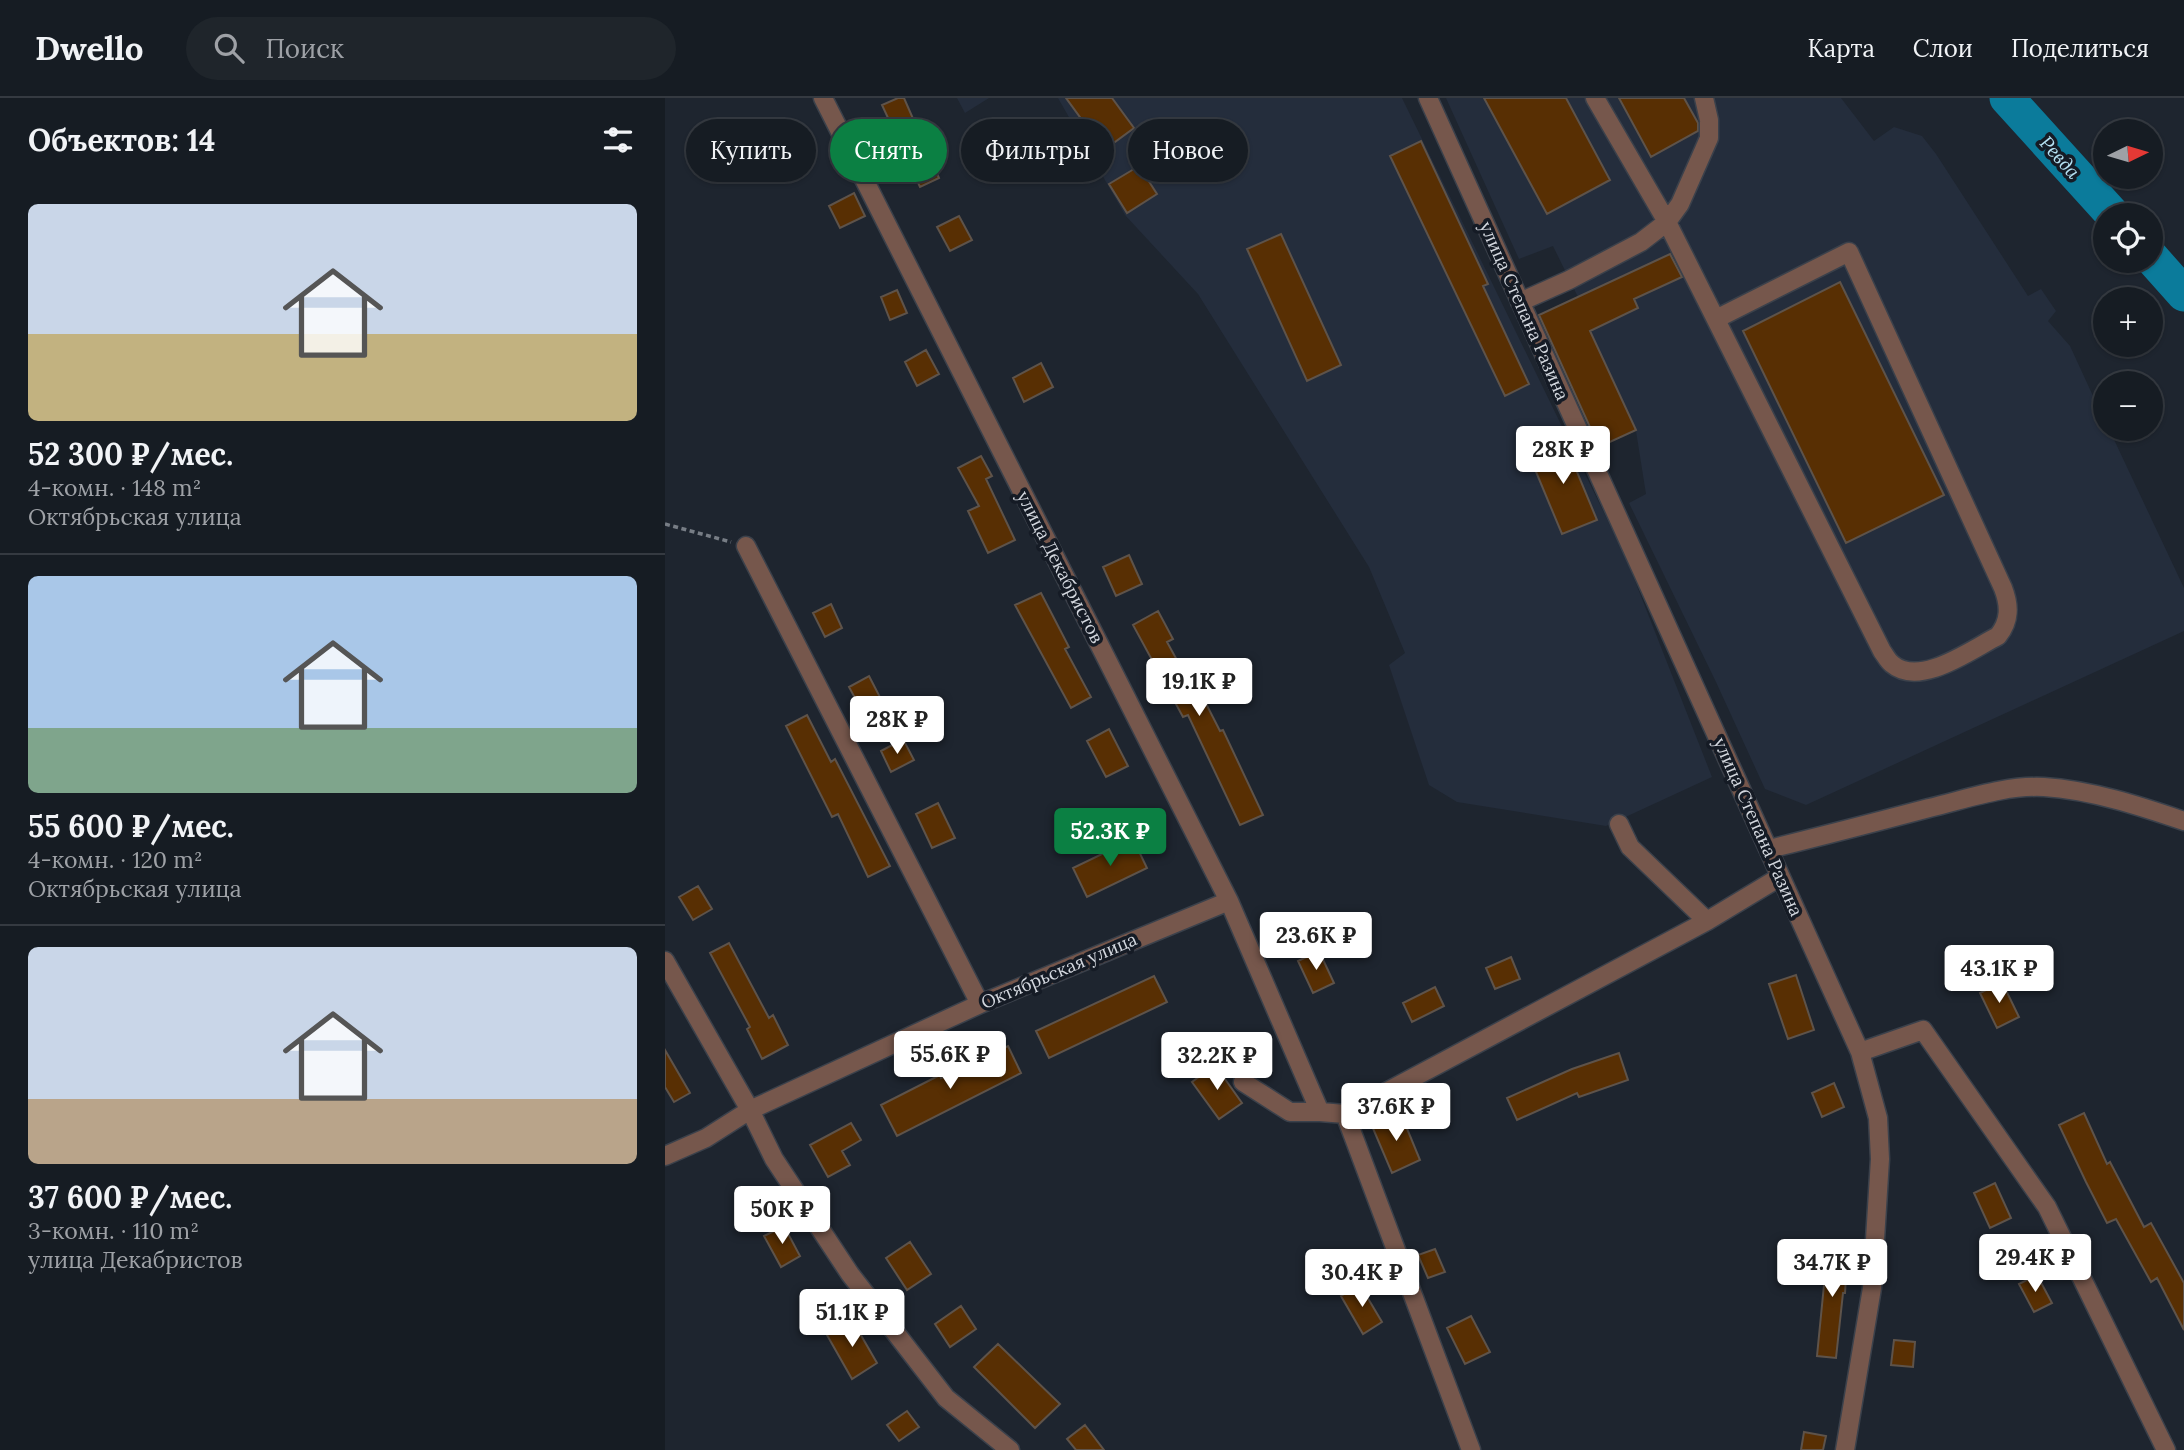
<!DOCTYPE html>
<html lang="ru">
<head>
<meta charset="utf-8">
<style>
	body { margin:0; font-family:Lora,serif; background:#1f252b; color:#f1f3f6; height:100vh; display:flex; flex-direction:column; font-size:26px; white-space:nowrap }
	* { box-sizing:border-box; margin:0 }
	p { font-size:23px; color:#9ea1a6 }
	.icon { flex:none; width:38px; height:38px; fill:none; stroke:currentColor; stroke-width:2; stroke-linecap:round; stroke-linejoin:round }
	.map { position:relative; flex:1; overflow:hidden }
	.sheet { display:flex; flex-direction:column; background:#161c23; width:665px }
	.sheet>* { flex:none }
	.banner { position:absolute; left:21px; top:21px; width:665px; height:63px; display:flex; gap:14px }
	.needle { width:46px; rotate:85deg }
	.tools { position:absolute; left:1428px; top:21px; display:grid; gap:14px }
	.tools a { display:grid; place-items:center; width:70px; height:70px; border-radius:50%; background:#161c23; box-shadow:0 2px 5px #0004,0 0 0 2px #353a41; font-size:35px }
	.price { position:absolute; translate:-50% -60px; padding:0 16px; border-radius:7px; background:#fff; color:#222; font-size:23px; line-height:46px; filter:drop-shadow(0 2px 4px #0008) }
	.price::after { content:''; position:absolute; left:50%; top:42px; width:21px; height:16px; margin-left:-10px; background:inherit; clip-path:polygon(0 0,100% 0,50% 100%) }
	.price.selected { background:#0b8043; color:#fff }
	ul { padding:0; list-style:none }
	li { display:grid; align-content:center; gap:14px; height:371px; padding:0 28px }
	li+li { border-top:2px solid #353a41 }
	li span { display:grid; place-items:center; height:217px; border-radius:10px; color:#555 }
	li>.icon { margin-inline-start:auto }
	span .icon { width:126px; height:126px; fill:#fffc; stroke-width:1 }
	li b { font-size:30px }
	h2 { display:flex; justify-content:space-between; align-items:center; height:84px; padding:0 28px; font-size:30px }
	.chip { padding:0 24px; border-radius:32px; background:#161c23; box-shadow:0 2px 5px #0004,0 0 0 2px #353a41; font-size:24px; line-height:63px }
	.chip.selected { background:#0b8043; color:#fff }
	header { display:flex; align-items:center; gap:42px; box-sizing:border-box; height:98px; padding:0 35px; background:#161c23; border-bottom:2px solid #353a41 }
	header strong { font-size:33px }
	nav { display:flex; gap:38px; margin-inline-start:auto; font-size:24px }
	.search { width:490px; height:63px; background:#1f252b; display:flex; align-items:center; gap:18px; box-sizing:border-box; padding:0 24px; border-radius:38px; color:#9ea1a6; font-size:26px }
	main { display:flex; flex:1; min-height:0 }
	.map>svg:first-child { display:block }
	.built { fill:#242d3c }
	.lines { fill:none; stroke-linecap:round; stroke-linejoin:round }
	.river { stroke:#0b7b9b; stroke-width:35 }
	.building { fill:#582f03; stroke:#5e534a; stroke-width:2 }
	.minor-casing { stroke:#3b414b; stroke-width:21 }
	.path { stroke:#777d85; stroke-width:3.5; stroke-dasharray:5 3.5; stroke-linecap:butt }
	.minor { stroke:#76574c; stroke-width:18 }
	.labels { text-anchor:middle; stroke-width:7; stroke-linejoin:round; paint-order:stroke }
	.street-label { font-size:18px; fill:#d3d7de; stroke:#151b25 }
	.water-label { font-size:19px; font-style:italic; fill:#b6e2f4; stroke:#151b25 }
</style>
</head>
<body>
<header>
<strong>Dwello</strong>
<div class="search"><svg class="icon" aria-label="search" viewBox="0 0 24 24"><circle cx="10" cy="10" r="6"/><path d="M15 15l6 6"/></svg>Поиск</div>
<nav><a>Карта</a><a>Слои</a><a>Поделиться</a></nav>
</header>
<main>
<section class="sheet">
<h2>Объектов: 14<svg class="icon" aria-label="filters" viewBox="0 0 24 24"><path d="M4 7h16M4 17h16"/><circle cx="9" cy="7" r="2"/><circle cx="15" cy="17" r="2"/></svg></h2>
<ul>
<li><span style="background:linear-gradient(#c9d6e8 60%,#c2b280 0)"><svg class="icon" aria-label="home" viewBox="0 0 24 24"><path d="M3 11l9-7 9 7M6 9v11h12V9"/></svg></span><div><b>52 300 ₽/мес.</b><p>4-комн. · 148 m²</p><p>Октябрьская улица</p></div></li>
<li><span style="background:linear-gradient(#a9c7e8 70%,#7fa58c 0)"><svg class="icon" aria-label="home" viewBox="0 0 24 24"><path d="M3 11l9-7 9 7M6 9v11h12V9"/></svg></span><div><b>55 600 ₽/мес.</b><p>4-комн. · 120 m²</p><p>Октябрьская улица</p></div></li>
<li><span style="background:linear-gradient(#c9d6e8 70%,#b9a48a 0)"><svg class="icon" aria-label="home" viewBox="0 0 24 24"><path d="M3 11l9-7 9 7M6 9v11h12V9"/></svg></span><div><b>37 600 ₽/мес.</b><p>3-комн. · 110 m²</p><p>улица Декабристов</p></div></li>
</ul>
</section>
<div class="map">
<svg width="1519" height="1352" viewBox="0 0 1519 1352">
	<rect width="100%" height="100%" fill="#1e252f"/>
	<path class="built" d="M 292,0 L 324,0 L 300,15 Z
		M 393,0 L 737,0 L 961,460 L 1047,679 L 941,728 L 792,704 L 764,687 L 724,567 L 740,555 L 704,469 L 533,196 L 460,117 Z
		M 781,0 L 1176,0 L 1209,43 L 1229,29 L 1257,38 L 1271,56 L 1363,198 L 1376,191 L 1391,213 L 1383,223 L 1405,248 L 1440,324 L 1440,331 L 1444,331 L 1519,490 L 1519,533 L 1141,707 L 1100,691 L 1051,584 L 964,405 L 981,396 L 971,333 L 933,350 L 872,218 L 913,199 L 888,148 L 854,161 Z"/>
	<g class="lines">
		<path class="river" d="M 1342,0 L 1448,117
			M 1486,159 L 1519,196"/>
	</g>
	<path class="building" d="M 233,0 L 239,0 L 274,80 L 255,89 L 217,7 Z
		M 401,0 L 447,0 L 469,30 L 439,52 Z
		M 819,0 L 901,0 L 945,82 L 882,116 Z
		M 954,0 L 1019,0 L 1033,25 L 1033,33 L 986,59 Z
		M 756,43 L 823,186 L 818,188 L 864,286 L 840,298 L 725,58 Z
		M 474,68 L 492,96 L 462,115 L 444,86 Z
		M 189,95 L 200,118 L 175,130 L 164,108 Z
		M 294,118 L 307,142 L 285,153 L 272,129 Z
		M 616,136 L 676,267 L 642,283 L 582,151 Z
		M 1005,156 L 1017,179 L 969,201 L 973,210 L 925,233 L 971,332 L 934,349 L 874,217 Z
		M 1175,184 L 1279,397 L 1181,445 L 1078,233 Z
		M 232,192 L 242,215 L 225,222 L 216,199 Z
		M 261,252 L 274,276 L 252,288 L 240,264 Z
		M 376,265 L 388,289 L 359,304 L 348,280 Z
		M 904,340 L 913,359 L 907,362 L 932,422 L 897,436 L 864,357 Z
		M 316,358 L 327,378 L 321,381 L 350,442 L 323,455 L 303,413 L 314,408 L 293,370 Z
		M 464,457 L 477,486 L 451,498 L 438,469 Z
		M 376,495 L 404,549 L 400,551 L 426,599 L 406,610 L 350,507 Z
		M 166,506 L 177,530 L 160,539 L 148,515 Z
		M 493,513 L 508,541 L 502,544 L 524,584 L 529,582 L 555,633 L 558,632 L 598,717 L 575,727 L 523,617 L 518,619 L 468,527 Z
		M 204,578 L 218,605 L 198,615 L 184,589 Z
		M 142,617 L 166,664 L 170,661 L 225,768 L 203,779 L 173,716 L 167,719 L 121,628 Z
		M 444,631 L 463,668 L 441,679 L 422,643 Z
		M 238,641 L 249,662 L 226,674 L 216,653 Z
		M 273,705 L 290,740 L 267,750 L 251,716 Z
		M 468,741 L 482,770 L 422,799 L 408,770 Z
		M 33,788 L 47,811 L 28,822 L 14,799 Z
		M 64,845 L 104,920 L 108,917 L 123,947 L 97,961 L 82,931 L 85,929 L 45,855 Z
		M 654,853 L 669,885 L 648,895 L 633,863 Z
		M 846,859 L 855,881 L 830,891 L 821,870 Z
		M 1131,877 L 1149,932 L 1123,941 L 1104,886 Z
		M 489,878 L 502,904 L 384,960 L 371,933 Z
		M 1337,884 L 1354,919 L 1332,930 L 1315,895 Z
		M 770,889 L 779,908 L 747,924 L 738,905 Z
		M 343,948 L 356,975 L 232,1038 L 216,1007 L 275,977 L 276,980 Z
		M 0,952 L 25,995 L 9,1004 L 0,989 Z
		M 954,955 L 963,982 L 914,999 L 912,995 L 852,1022 L 842,1000 L 907,971 Z
		M 550,967 L 577,1005 L 554,1021 L 527,984 Z
		M 1169,985 L 1179,1009 L 1157,1019 L 1147,995 Z
		M 1419,1015 L 1442,1066 L 1445,1064 L 1479,1129 L 1486,1125 L 1519,1185 L 1519,1232 L 1492,1180 L 1486,1184 L 1451,1121 L 1442,1125 L 1421,1084 L 1394,1027 Z
		M 736,1016 L 755,1062 L 727,1075 L 707,1028 Z
		M 186,1025 L 196,1042 L 177,1053 L 185,1067 L 163,1079 L 145,1047 Z
		M 1330,1085 L 1346,1120 L 1325,1130 L 1309,1095 Z
		M 119,1128 L 135,1158 L 116,1169 L 99,1138 Z
		M 245,1144 L 266,1176 L 242,1192 L 221,1160 Z
		M 1161,1146 L 1183,1147 L 1180,1195 L 1178,1195 L 1171,1260 L 1152,1258 L 1159,1187 Z
		M 770,1151 L 780,1174 L 763,1180 L 753,1157 Z
		M 1372,1177 L 1387,1205 L 1369,1214 L 1354,1186 Z
		M 695,1187 L 717,1224 L 698,1236 L 676,1198 Z
		M 296,1208 L 311,1231 L 285,1249 L 270,1226 Z
		M 806,1218 L 825,1254 L 800,1266 L 782,1230 Z
		M 186,1220 L 212,1265 L 187,1281 L 162,1237 Z
		M 1229,1242 L 1250,1244 L 1248,1269 L 1226,1267 Z
		M 333,1246 L 395,1306 L 370,1330 L 309,1269 Z
		M 242,1313 L 254,1329 L 234,1343 L 222,1327 Z
		M 420,1327 L 439,1352 L 411,1352 L 402,1341 Z
		M 1139,1334 L 1161,1338 L 1158,1352 L 1136,1352 Z"/>
	<g class="lines">
		<g class="minor-casing">
			<path id="minor" d="M 158,0 L 564,803 L 655,1014 L 680,1016
				M 763,0 L 1195,954 L 1213,1020 L 1215,1061 L 1207,1190 L 1180,1352
				M 930,0 L 1002,124 L 1217,553 C 1220,557 1223,563 1227,566 C 1255,590 1307,551 1333,538 C 1345,523 1345,508 1338,490 L 1184,154 L 1051,221
				M 855,204 L 904,182 L 976,144 L 1002,124 L 1015,106 L 1044,40 L 1044,22 L 1039,0
				M 81,448 L 315,906
				M 954,726 L 965,749 L 1042,823
				M 1104,751 C 1157,738 1211,724 1264,710 C 1302,701 1340,687 1379,689 C 1426,692 1475,708 1519,723
				M 0,863 L 85,1012 L 109,1061 L 185,1176 L 281,1300 L 345,1352
				M 1195,954 L 1258,932 L 1382,1109 L 1501,1352
				M 578,984 L 625,1014 L 655,1014
				M 680,1016 L 1042,823 L 1115,779
				M 680,1016 L 806,1352
				M 0,1058 L 41,1040 L 85,1012 L 315,906 L 564,803"/>
		</g>
		<path class="path" d="M 0,426 L 66,444"/>
		<use href="#minor" class="minor"/>
	</g>
	<g class="labels">
		<g class="street-label">
			<text transform="translate(859 213) rotate(66)" y="6">улица Степана Разина</text>
			<text transform="translate(395 469) rotate(63)" y="6">улица Декабристов</text>
			<text transform="translate(1093 729) rotate(66)" y="6">улица Степана Разина</text>
			<text transform="translate(394 873) rotate(-23)" y="6">Октябрьская улица</text>
		</g>
		<g class="water-label">
			<text transform="translate(1395 59) rotate(48)" y="7">Ревда</text>
		</g>
	</g>
</svg>
<div class="tools">
<a><svg class="needle" viewBox="-14 -14 28 28"><path d="M0-13l5 13h-10z" fill="#e53935"/><path d="M0 13l5-13h-10z" fill="#9ea1a6"/></svg></a>
<a><svg class="icon" aria-label="locate" viewBox="0 0 24 24"><circle cx="12" cy="12" r="6"/><path d="M12 2v4M12 18v4M2 12h4M18 12h4"/></svg></a>
<a>+</a>
<a>−</a>
</div>
<b class="price" style="left:898px;top:388px">28K ₽</b>
<b class="price" style="left:534px;top:620px">19.1K ₽</b>
<b class="price" style="left:232px;top:658px">28K ₽</b>
<b class="price selected" style="left:445px;top:770px">52.3K ₽</b>
<b class="price" style="left:651px;top:874px">23.6K ₽</b>
<b class="price" style="left:1334px;top:907px">43.1K ₽</b>
<b class="price" style="left:285px;top:993px">55.6K ₽</b>
<b class="price" style="left:552px;top:994px">32.2K ₽</b>
<b class="price" style="left:731px;top:1045px">37.6K ₽</b>
<b class="price" style="left:117px;top:1148px">50K ₽</b>
<b class="price" style="left:1370px;top:1196px">29.4K ₽</b>
<b class="price" style="left:1167px;top:1201px">34.7K ₽</b>
<b class="price" style="left:697px;top:1211px">30.4K ₽</b>
<b class="price" style="left:187px;top:1251px">51.1K ₽</b>
<div class="banner">
<a class="chip">Купить</a>
<a class="chip selected">Снять</a>
<a class="chip">Фильтры</a>
<a class="chip">Новое</a>
</div>
</div>
</main>
</body>
</html>
